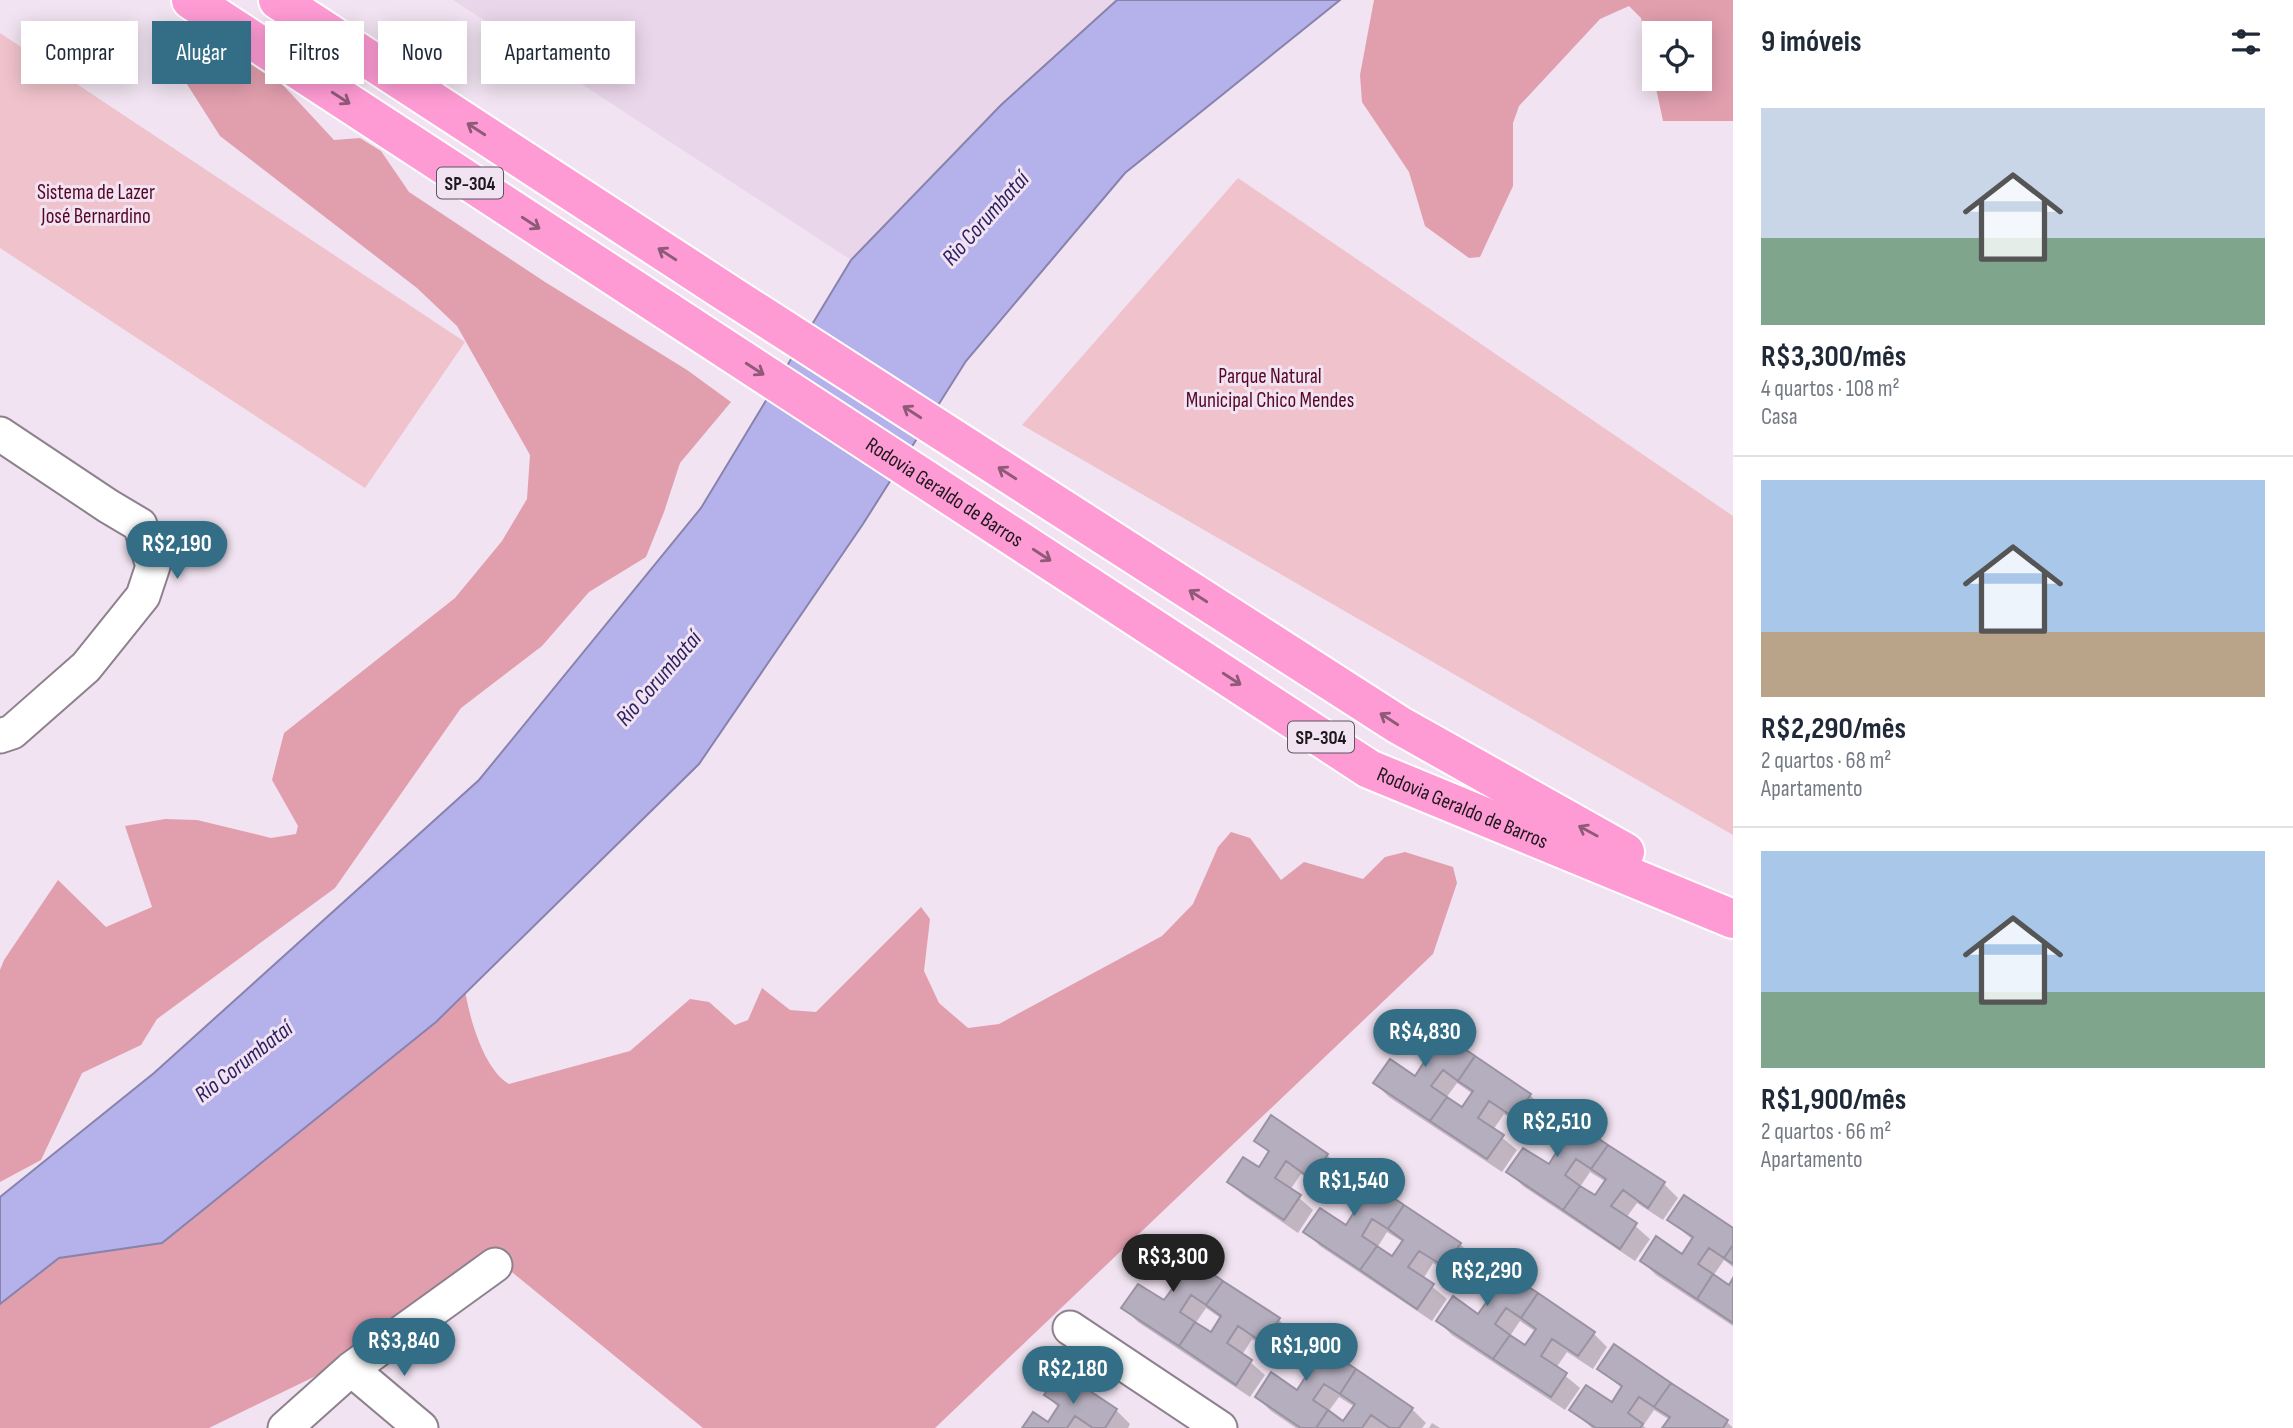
<!DOCTYPE html>
<html lang="pt">
<head>
<meta charset="utf-8">
<style>
	body { margin:0; font-family:"Sofia Sans Condensed",sans-serif; background:#f6f6f7; color:#1f2937; height:100vh; display:flex; flex-direction:column; font-size:26px; white-space:nowrap }
	* { box-sizing:border-box; margin:0 }
	p { font-size:23px; color:#747a83 }
	.icon { flex:none; width:38px; height:38px; fill:none; stroke:currentColor; stroke-width:2; stroke-linecap:round; stroke-linejoin:round }
	.map { position:relative; flex:1; overflow:hidden }
	.side { display:flex; flex-direction:column; background:#fff; width:560px }
	.side>* { flex:none }
	.guide { position:absolute; left:21px; top:21px; width:665px; height:63px; display:flex; gap:14px }
	.controls { position:absolute; left:1642px; top:21px; display:grid; gap:14px }
	.controls a { display:grid; place-items:center; width:70px; height:70px; border-radius:0px; background:#fff; box-shadow:0 4px 18px #0003; font-size:35px }
	.price { position:absolute; translate:-50% -60px; padding:0 16px; border-radius:24px; background:#336e86; color:#fff; font-size:23px; line-height:46px; filter:drop-shadow(0 2px 4px #0008) }
	.price::after { content:''; position:absolute; left:50%; top:42px; width:21px; height:16px; margin-left:-10px; background:inherit; clip-path:polygon(0 0,100% 0,50% 100%) }
	.price.on { background:#222; color:#fff }
	ul { padding:0; list-style:none }
	li { display:grid; align-content:center; gap:14px; height:371px; padding:0 28px }
	li+li { border-top:2px solid #e0e1e3 }
	li span { display:grid; place-items:center; height:217px; border-radius:0px; color:#555 }
	li>.icon { margin-inline-start:auto }
	span .icon { width:126px; height:126px; fill:#fffc; stroke-width:1 }
	li b { font-size:30px }
	h2 { display:flex; justify-content:space-between; align-items:center; height:84px; padding:0 28px; font-size:30px }
	.tag { padding:0 24px; border-radius:0px; background:#fff; box-shadow:0 4px 18px #0003; font-size:24px; line-height:63px }
	.tag.on { background:#336e86; color:#fff }
	main { display:flex; flex:1; min-height:0 }
	.map>svg:first-child { display:block }
	.built { fill:#ead6ea }
	.green { fill:#f0c3cc }
	.forest { fill:#e19ead }
	.water { fill:#b4b1eb; stroke:#8783ad; stroke-width:2 }
	.shadow { fill:#0003; fill-rule:evenodd }
	.building { fill:#b5aebe; stroke:#9992a2; stroke-width:2 }
	.lines { fill:none; stroke-linecap:round; stroke-linejoin:round }
	.minor-casing { stroke:#8e818e; stroke-width:37 }
	.highway-casing { stroke:#fff; stroke-width:42 }
	.minor { stroke:#fff; stroke-width:33 }
	.highway { stroke:#fe9bd4; stroke-width:38 }
	.oneway { stroke:#8e5a78 }
	.labels { text-anchor:middle; stroke-width:6; stroke-linejoin:round; paint-order:stroke }
	.shield { fill:#f1e3f1; stroke:#5d555d; stroke-width:2 }
	.shield-label { font-size:19px; font-weight:bold; fill:#1d181d }
	.park-label { font-size:21px; fill:#560726; stroke:#f1e3f1 }
	.street-label { font-size:21px; fill:#1d181d; stroke:#f1e3f1 }
	.water-label { font-size:23px; font-style:italic; fill:#2a1e60; stroke:#f1e3f1 }
</style>
</head>
<body>
<main>
<div class="map">
<svg width="1733" height="1428" viewBox="0 0 1733 1428">
	<rect width="100%" height="100%" fill="#f1e3f1"/>
	<path class="built" d="M 453,0 L 1117,0 L 1001,105 L 851,260 Z"/>
	<path class="green" d="M 0,33 L 465,342 L 365,488 L 0,248 Z
		M 1238,178 L 1733,516 L 1733,835 L 1022,425 Z"/>
	<path class="forest" d="M 1374,0 L 1733,0 L 1733,121 L 1663,121 L 1654,79 L 1699,79 L 1699,33 L 1654,33 L 1654,77 L 1641,18 L 1629,6 L 1600,19 L 1519,106 L 1513,123 L 1513,186 L 1480,257 L 1469,258 L 1425,226 L 1409,172 L 1362,102 L 1360,75 Z
		M 191,43 L 269,70 L 334,140 L 360,138 L 381,151 L 409,192 L 545,282 L 687,370 L 731,402 L 680,463 L 664,512 L 646,557 L 589,592 L 542,646 L 461,708 L 335,888 L 157,1019 L 141,1045 L 82,1073 L 41,1160 L 0,1182 L 0,970 L 4,960 L 58,880 L 106,927 L 152,907 L 125,826 L 165,819 L 197,820 L 271,838 L 296,834 L 298,826 L 272,780 L 284,733 L 455,598 L 502,541 L 527,499 L 530,455 L 457,326 L 417,288 L 220,136 L 178,70 L 179,50 Z
		M 1231,832 L 1250,838 L 1281,880 L 1304,862 L 1363,879 L 1385,857 L 1405,852 L 1453,867 L 1457,883 L 1433,954 L 935,1428 L 703,1428 L 491,1255 L 324,1372 L 209,1428 L 0,1428 L 0,1241 L 466,945 C 466,962 463,980 466,996 C 471,1023 485,1070 509,1084 L 630,1051 L 690,999 L 709,1002 L 735,1025 L 748,1020 L 762,988 L 790,1010 L 816,1012 L 921,907 L 930,919 L 924,971 L 939,1003 L 968,1028 L 999,1024 L 1162,936 L 1193,904 L 1218,847 Z"/>
	<path class="water" d="M 1117,0 L 1340,0 L 1125,173 L 966,361 L 863,524 L 699,764 L 436,1022 L 162,1243 L 59,1258 L 0,1304 L 0,1197 L 154,1073 L 479,780 L 701,508 L 851,260 L 1001,105 Z"/>
	<path class="shadow" d="M 1418,1020 L 1530,1095 L 1544,1109 L 1530,1131 L 1504,1114 L 1493,1130 L 1517,1150 L 1502,1172 L 1389,1097 L 1375,1083 L 1416,1078 L 1426,1062 L 1403,1042 ZM 1457,1083 L 1473,1094 L 1462,1109 L 1446,1098 Z
		M 1271,1118 L 1327,1155 L 1341,1169 L 1326,1191 L 1301,1174 L 1290,1190 L 1313,1210 L 1298,1233 L 1243,1195 L 1229,1181 L 1259,1169 L 1270,1154 L 1256,1140 Z
		M 1536,1131 L 1664,1184 L 1678,1198 L 1663,1220 L 1637,1203 L 1626,1218 L 1650,1239 L 1635,1261 L 1523,1186 L 1509,1172 L 1549,1167 L 1560,1151 ZM 1590,1172 L 1606,1182 L 1596,1198 L 1580,1187 Z
		M 1333,1191 L 1460,1244 L 1474,1258 L 1459,1280 L 1433,1263 L 1423,1279 L 1447,1299 L 1432,1321 L 1320,1246 L 1306,1232 L 1346,1227 L 1356,1212 ZM 1387,1232 L 1403,1242 L 1393,1258 L 1377,1248 Z
		M 1669,1220 L 1733,1230 L 1733,1267 L 1724,1260 L 1713,1276 L 1729,1287 L 1733,1281 L 1733,1326 L 1656,1275 L 1642,1261 L 1682,1256 L 1693,1240 Z
		M 1151,1267 L 1279,1320 L 1293,1334 L 1278,1356 L 1252,1339 L 1242,1355 L 1265,1375 L 1250,1397 L 1138,1322 L 1124,1308 L 1164,1303 L 1175,1287 ZM 1206,1308 L 1222,1319 L 1211,1334 L 1195,1324 Z
		M 1466,1280 L 1593,1333 L 1607,1347 L 1593,1369 L 1567,1352 L 1556,1368 L 1580,1388 L 1565,1410 L 1452,1335 L 1438,1321 L 1479,1316 L 1490,1300 ZM 1520,1321 L 1536,1332 L 1525,1347 L 1510,1336 Z
		M 1285,1356 L 1412,1409 L 1426,1423 L 1422,1428 L 1296,1428 L 1271,1411 L 1257,1397 L 1297,1392 L 1308,1376 ZM 1339,1397 L 1355,1407 L 1344,1423 L 1328,1412 Z
		M 1599,1369 L 1727,1422 L 1733,1428 L 1664,1428 L 1670,1420 L 1654,1410 L 1643,1426 L 1646,1428 L 1592,1428 L 1572,1410 L 1612,1405 L 1623,1389 Z
		M 1061,1373 L 1116,1410 L 1130,1424 L 1128,1428 L 1024,1428 L 1048,1424 L 1059,1408 L 1046,1395 Z
		M 1432,1423 L 1440,1428 L 1429,1428 Z"/>
	<path class="building" d="M 1418,1017 L 1475,1056 L 1458,1081 L 1443,1070 L 1431,1086 L 1447,1097 L 1430,1121 L 1373,1083 L 1390,1059 L 1415,1076 L 1426,1059 L 1401,1042 Z
		M 1475,1056 L 1531,1094 L 1515,1118 L 1489,1101 L 1478,1118 L 1504,1135 L 1487,1159 L 1430,1121 L 1447,1097 L 1462,1107 L 1473,1091 L 1458,1081 Z
		M 1550,1106 L 1608,1145 L 1591,1169 L 1576,1159 L 1565,1175 L 1580,1186 L 1563,1210 L 1506,1172 L 1523,1148 L 1549,1164 L 1559,1148 L 1534,1131 Z
		M 1271,1115 L 1328,1154 L 1311,1179 L 1286,1161 L 1275,1178 L 1301,1195 L 1284,1220 L 1227,1182 L 1243,1157 L 1259,1167 L 1269,1151 L 1254,1141 Z
		M 1608,1145 L 1665,1182 L 1648,1208 L 1623,1190 L 1611,1206 L 1637,1223 L 1620,1249 L 1563,1210 L 1580,1186 L 1595,1195 L 1606,1179 L 1591,1169 Z
		M 1347,1166 L 1404,1205 L 1388,1229 L 1372,1219 L 1362,1236 L 1377,1246 L 1360,1270 L 1303,1232 L 1320,1208 L 1346,1225 L 1356,1209 L 1330,1192 Z
		M 1684,1195 L 1733,1228 L 1733,1245 L 1724,1258 L 1709,1248 L 1698,1264 L 1713,1274 L 1697,1299 L 1640,1261 L 1656,1236 L 1682,1254 L 1693,1237 L 1667,1220 Z
		M 1404,1205 L 1461,1243 L 1445,1267 L 1419,1251 L 1408,1267 L 1434,1284 L 1417,1309 L 1360,1270 L 1377,1246 L 1392,1256 L 1403,1240 L 1388,1229 Z
		M 1166,1242 L 1223,1281 L 1206,1305 L 1191,1295 L 1180,1312 L 1195,1322 L 1179,1346 L 1121,1308 L 1138,1284 L 1164,1300 L 1175,1285 L 1149,1267 Z
		M 1733,1245 L 1733,1264 L 1724,1258 Z
		M 1480,1256 L 1538,1293 L 1521,1318 L 1506,1308 L 1495,1324 L 1510,1335 L 1493,1359 L 1436,1321 L 1453,1296 L 1478,1314 L 1490,1297 L 1464,1280 Z
		M 1713,1274 L 1729,1285 L 1733,1278 L 1733,1323 L 1697,1299 Z
		M 1223,1281 L 1280,1318 L 1263,1343 L 1238,1326 L 1227,1343 L 1252,1360 L 1236,1385 L 1179,1346 L 1195,1322 L 1211,1332 L 1221,1316 L 1206,1305 Z
		M 1538,1293 L 1595,1332 L 1578,1356 L 1552,1339 L 1541,1356 L 1567,1373 L 1551,1397 L 1493,1359 L 1510,1335 L 1525,1345 L 1536,1329 L 1521,1318 Z
		M 1299,1331 L 1356,1369 L 1340,1394 L 1324,1384 L 1313,1400 L 1328,1410 L 1316,1428 L 1301,1428 L 1255,1397 L 1271,1372 L 1297,1390 L 1308,1373 L 1282,1356 Z
		M 1614,1344 L 1671,1383 L 1654,1407 L 1639,1397 L 1628,1413 L 1643,1424 L 1640,1428 L 1596,1428 L 1569,1410 L 1586,1385 L 1612,1402 L 1622,1386 L 1597,1369 Z
		M 1356,1369 L 1413,1408 L 1399,1428 L 1390,1428 L 1371,1415 L 1362,1428 L 1316,1428 L 1328,1410 L 1343,1421 L 1355,1404 L 1340,1394 Z
		M 1060,1371 L 1117,1409 L 1105,1428 L 1093,1428 L 1075,1416 L 1067,1428 L 1022,1428 L 1033,1412 L 1048,1422 L 1059,1405 L 1044,1395 Z
		M 1671,1383 L 1728,1420 L 1723,1428 L 1662,1428 L 1670,1417 L 1654,1407 Z"/>
	<g class="lines">
		<g class="minor-casing">
			<path id="minor" d="M 0,434 L 108,506 L 140,525 L 153,566 L 143,596 L 86,667 L 12,732 L 0,736
				M 1070,1328 L 1220,1428
				M 351,1369 L 421,1428
				M 285,1428 L 351,1369 L 495,1265"/>
		</g>
		<g class="highway-casing">
			<g id="highway">
				<path id="s1" d="M 191,0 L 1369,769 L 1733,919"/>
				<path d="M 278,0 L 724,291 L 1399,725 L 1625,852"/>
			</g>
		</g>
		<use href="#minor" class="minor"/>
		<use href="#highway" class="highway"/>
	</g>
	<defs><path id="oneway-shaft" d="M-6 0H5M1.5-3L5.5 0L1.5 3" fill="none" stroke-width="1.6" stroke-linecap="round" stroke-linejoin="round" transform="scale(1.75)"/></defs>
	<g class="oneway">
		<use href="#oneway-shaft" transform="translate(341 98) rotate(33)"/>
		<use href="#oneway-shaft" transform="translate(476 129) rotate(-147)"/>
		<use href="#oneway-shaft" transform="translate(531 223) rotate(33)"/>
		<use href="#oneway-shaft" transform="translate(667 254) rotate(-147)"/>
		<use href="#oneway-shaft" transform="translate(755 369) rotate(33)"/>
		<use href="#oneway-shaft" transform="translate(912 412) rotate(-147)"/>
		<use href="#oneway-shaft" transform="translate(1007 473) rotate(-147)"/>
		<use href="#oneway-shaft" transform="translate(1042 555) rotate(33)"/>
		<use href="#oneway-shaft" transform="translate(1198 596) rotate(-147)"/>
		<use href="#oneway-shaft" transform="translate(1232 679) rotate(33)"/>
		<use href="#oneway-shaft" transform="translate(1389 719) rotate(-147)"/>
		<use href="#oneway-shaft" transform="translate(1588 831) rotate(-151)"/>
	</g>
	<g class="labels">
		<g class="shield">
			<rect x="437" y="167.5" width="66" height="31" rx="5"/>
			<rect x="1288" y="721.5" width="66" height="31" rx="5"/>
		</g>
		<g class="shield-label">
			<text x="470" y="190">SP-304</text>
			<text x="1321" y="744">SP-304</text>
		</g>
		<g class="park-label">
			<text x="96" y="199">Sistema de Lazer<tspan x="96" dy="24">José Bernardino</tspan></text>
			<text x="1270" y="383">Parque Natural<tspan x="1270" dy="24">Municipal Chico Mendes</tspan></text>
		</g>
		<g class="street-label">
			<text dy="7" stroke="none"><textPath href="#s1" startOffset="900">Rodovia Geraldo de Barros</textPath></text>
			<text dy="7" stroke="none"><textPath href="#s1" startOffset="1508">Rodovia Geraldo de Barros</textPath></text>
		</g>
		<g class="water-label">
			<text transform="translate(985 218) rotate(-48)" y="8">Rio Corumbataí</text>
			<text transform="translate(658 678) rotate(-49)" y="8">Rio Corumbataí</text>
			<text transform="translate(243 1061) rotate(-38)" y="8">Rio Corumbataí</text>
		</g>
	</g>
</svg>
<div class="controls">
<a><svg class="icon" aria-label="locate" viewBox="0 0 24 24"><circle cx="12" cy="12" r="6"/><path d="M12 2v4M12 18v4M2 12h4M18 12h4"/></svg></a>
</div>
<b class="price" style="left:177px;top:581px">R$2,190</b>
<b class="price" style="left:1425px;top:1069px">R$4,830</b>
<b class="price" style="left:1557px;top:1159px">R$2,510</b>
<b class="price" style="left:1354px;top:1218px">R$1,540</b>
<b class="price on" style="left:1173px;top:1294px">R$3,300</b>
<b class="price" style="left:1487px;top:1308px">R$2,290</b>
<b class="price" style="left:404px;top:1378px">R$3,840</b>
<b class="price" style="left:1306px;top:1383px">R$1,900</b>
<b class="price" style="left:1073px;top:1406px">R$2,180</b>
<div class="guide">
<a class="tag">Comprar</a>
<a class="tag on">Alugar</a>
<a class="tag">Filtros</a>
<a class="tag">Novo</a>
<a class="tag">Apartamento</a>
</div>
</div>
<section class="side">
<h2>9 imóveis<svg class="icon" aria-label="filters" viewBox="0 0 24 24"><path d="M4 7h16M4 17h16"/><circle cx="9" cy="7" r="2"/><circle cx="15" cy="17" r="2"/></svg></h2>
<ul>
<li><span style="background:linear-gradient(#c9d6e8 60%,#7fa58c 0)"><svg class="icon" aria-label="home" viewBox="0 0 24 24"><path d="M3 11l9-7 9 7M6 9v11h12V9"/></svg></span><div><b>R$3,300/mês</b><p>4 quartos · 108 m²</p><p>Casa</p></div></li>
<li><span style="background:linear-gradient(#a9c7e8 70%,#b9a48a 0)"><svg class="icon" aria-label="home" viewBox="0 0 24 24"><path d="M3 11l9-7 9 7M6 9v11h12V9"/></svg></span><div><b>R$2,290/mês</b><p>2 quartos · 68 m²</p><p>Apartamento</p></div></li>
<li><span style="background:linear-gradient(#a9c7e8 65%,#7fa58c 0)"><svg class="icon" aria-label="home" viewBox="0 0 24 24"><path d="M3 11l9-7 9 7M6 9v11h12V9"/></svg></span><div><b>R$1,900/mês</b><p>2 quartos · 66 m²</p><p>Apartamento</p></div></li>
</ul>
</section>
</main>
</body>
</html>
